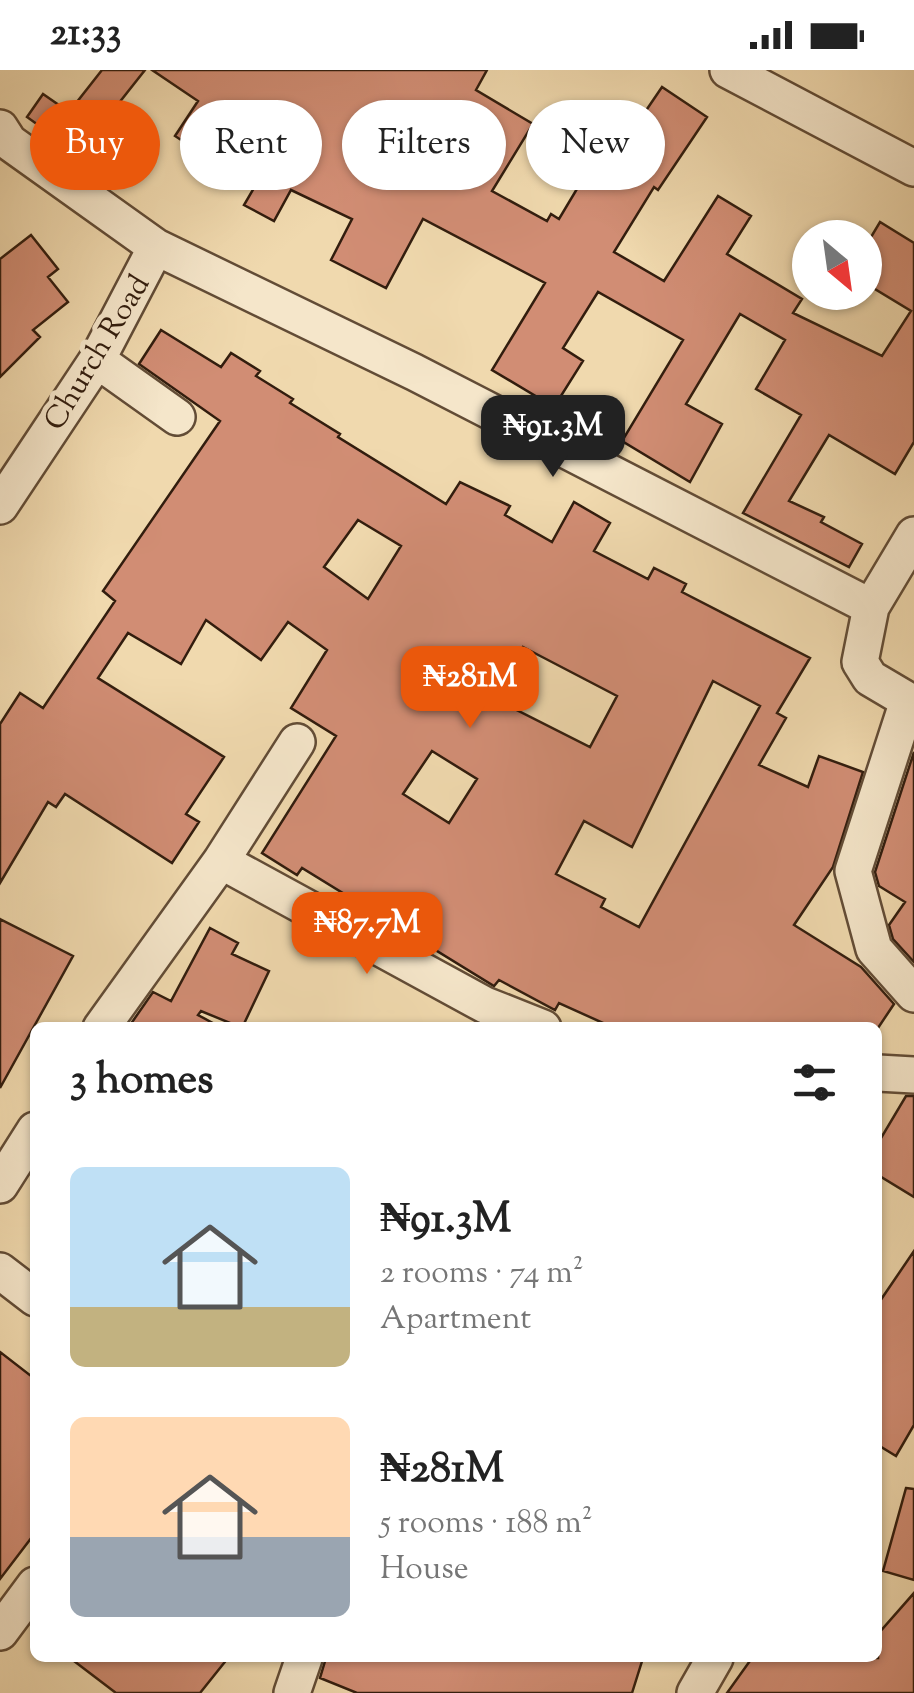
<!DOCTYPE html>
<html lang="en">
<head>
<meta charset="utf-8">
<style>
	body { margin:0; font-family:"Sorts Mill Goudy",serif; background:#f2f2f2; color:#222; height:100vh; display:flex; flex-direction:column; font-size:38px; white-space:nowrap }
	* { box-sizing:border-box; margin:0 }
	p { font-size:32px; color:#767676 }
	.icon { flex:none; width:55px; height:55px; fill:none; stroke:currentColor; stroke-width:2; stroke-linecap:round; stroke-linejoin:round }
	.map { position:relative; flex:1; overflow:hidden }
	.details { position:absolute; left:30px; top:952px; width:852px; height:640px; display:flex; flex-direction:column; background:#fff; border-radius:15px; box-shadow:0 2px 8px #0004 }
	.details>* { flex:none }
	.guide { position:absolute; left:30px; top:30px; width:855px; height:90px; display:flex; gap:20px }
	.needle { width:65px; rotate:151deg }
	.buttons { position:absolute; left:792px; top:150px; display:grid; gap:20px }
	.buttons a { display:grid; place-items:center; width:90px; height:90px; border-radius:50%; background:#fff; box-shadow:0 2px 8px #0004; font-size:50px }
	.price { position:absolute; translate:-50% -85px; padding:0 22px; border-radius:20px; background:#ea580c; color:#fff; font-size:32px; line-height:65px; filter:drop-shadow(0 2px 5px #0008) }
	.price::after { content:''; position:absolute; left:50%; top:60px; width:30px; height:22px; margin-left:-15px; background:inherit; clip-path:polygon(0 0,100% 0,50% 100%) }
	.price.on { background:#222; color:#fff }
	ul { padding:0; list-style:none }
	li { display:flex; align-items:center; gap:30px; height:250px; padding:0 40px }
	li span { display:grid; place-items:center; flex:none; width:280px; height:200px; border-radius:15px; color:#555 }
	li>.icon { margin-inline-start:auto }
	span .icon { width:120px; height:120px; fill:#fffc; stroke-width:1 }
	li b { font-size:42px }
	h2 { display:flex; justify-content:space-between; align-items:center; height:120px; padding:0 40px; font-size:42px }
	.pill { padding:0 35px; border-radius:45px; background:#fff; box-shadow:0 2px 8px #0004; font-size:35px; line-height:90px }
	.pill.on { background:#ea580c; color:#fff }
	.status { display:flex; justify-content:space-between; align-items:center; height:70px; padding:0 50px; background:#fff; direction:ltr }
	.status svg { height:28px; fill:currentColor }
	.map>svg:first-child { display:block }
	.building { fill:#d18d74; stroke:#321d0e; stroke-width:2.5; fill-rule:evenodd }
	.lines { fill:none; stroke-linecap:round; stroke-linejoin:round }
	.minor-casing { stroke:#624c36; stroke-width:40 }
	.minor { stroke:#f5e6ca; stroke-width:35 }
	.labels { text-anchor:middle; stroke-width:10; stroke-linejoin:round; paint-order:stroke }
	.street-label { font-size:30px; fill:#321d0e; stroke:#f5e6ca }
</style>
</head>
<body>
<div class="status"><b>21:33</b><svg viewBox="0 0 49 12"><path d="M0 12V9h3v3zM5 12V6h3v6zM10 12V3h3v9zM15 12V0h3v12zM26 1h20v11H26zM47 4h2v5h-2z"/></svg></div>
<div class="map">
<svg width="914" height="1623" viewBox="0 0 914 1623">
	<rect width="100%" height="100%" fill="#f0d9ae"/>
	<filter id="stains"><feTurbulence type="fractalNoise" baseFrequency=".002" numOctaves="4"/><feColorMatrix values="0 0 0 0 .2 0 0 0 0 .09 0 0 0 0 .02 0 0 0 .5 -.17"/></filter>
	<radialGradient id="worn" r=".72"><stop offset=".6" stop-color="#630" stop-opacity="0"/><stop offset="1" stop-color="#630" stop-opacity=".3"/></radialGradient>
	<path class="building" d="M 102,0 L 145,0 L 73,91 L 46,72 L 52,65 L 27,47 L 43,24 L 69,42 Z
		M 152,0 L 487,0 L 476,20 L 533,54 L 492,121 L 547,151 L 551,144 L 559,149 L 596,87 L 609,95 L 662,17 L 707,47 L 658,120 L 654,117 L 614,182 L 664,211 L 718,126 L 751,146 L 727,184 L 802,229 L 793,243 L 882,286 L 911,241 L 865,213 L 865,177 L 880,152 L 914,173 L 914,372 L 895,404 L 829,365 L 789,431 L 824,447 L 821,452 L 862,474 L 849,497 L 743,443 L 801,345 L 756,319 L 785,270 L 740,244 L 686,334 L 722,354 L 690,412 L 622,371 L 683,270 L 598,222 L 563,278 L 583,291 L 554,337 L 492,300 L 545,213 L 423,149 L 386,218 L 331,190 L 352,149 L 291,120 L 274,151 L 244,135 L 254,118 L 175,66 L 198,31 Z
		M 31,165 L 58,199 L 48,207 L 68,232 L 33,260 L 40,267 L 0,307 L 0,189 Z
		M 161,260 L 221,297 L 231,283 L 260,301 L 256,306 L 293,329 L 290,333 L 340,364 L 338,367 L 446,434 L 460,412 L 510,436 L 505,445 L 552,472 L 574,432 L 610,453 L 594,481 L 648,509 L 654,498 L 686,514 L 682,522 L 810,588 L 777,643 L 786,648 L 759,695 L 808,717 L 819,686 L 863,702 L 833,797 L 794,855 L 861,897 L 894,934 L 878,958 L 614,958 L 559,933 L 555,940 L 499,910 L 494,916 L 302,798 L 297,805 L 262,783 L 336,666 L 291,638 L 327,580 L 288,552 L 261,590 L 206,550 L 181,594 L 128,563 L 98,608 L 224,687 L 186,744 L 199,752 L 172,793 L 65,724 L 56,737 L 48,732 L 0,813 L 0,654 L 20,623 L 43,638 L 115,531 L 103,521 L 220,351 L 139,294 ZM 358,450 L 401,476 L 368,529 L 324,497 ZM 523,577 L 617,626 L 590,677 L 491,627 ZM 713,611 L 760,636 L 639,857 L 601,837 L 605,829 L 556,804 L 584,751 L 632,777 ZM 432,681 L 477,709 L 449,753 L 403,724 Z
		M 914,682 L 914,892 L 893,869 L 889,855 L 905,832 L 879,816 L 875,802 Z
		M 0,849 L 73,886 L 0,1018 Z
		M 210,858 L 238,873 L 232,884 L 269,901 L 242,958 L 201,941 L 198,945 L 222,958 L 128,958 L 153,922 L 171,931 Z
		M 906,1026 L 914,1026 L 914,1127 L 878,1105 L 878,1073 Z
		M 914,1181 L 914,1355 L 896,1386 L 878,1375 L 878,1234 Z
		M 0,1282 L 35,1309 L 35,1463 L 0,1509 Z
		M 906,1418 L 914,1419 L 914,1510 L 883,1501 Z
		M 914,1523 L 914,1623 L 727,1623 L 752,1588 L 878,1588 L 878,1564 Z
		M 70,1588 L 228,1588 L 200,1623 L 116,1623 Z
		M 326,1588 L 643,1588 L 632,1623 L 357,1623 L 320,1608 Z"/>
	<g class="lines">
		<g class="minor-casing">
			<path id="minor" d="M 728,0 L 914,98
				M 0,58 L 9,72 L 156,177 L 414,302 L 871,537 L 860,592 L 870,608 L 914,634
				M 97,290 L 177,347
				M 0,436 L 97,290 L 156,177
				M 871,537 L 914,465
				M 908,631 L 853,801 L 874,879 L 914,924
				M 221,791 L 485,935 L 543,958
				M 101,958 L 221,791 L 297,672
				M 878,1003 L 914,1005
				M 0,1115 L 35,1060
				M 0,1201 L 35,1228
				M 0,1562 L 35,1515
				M 292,1623 L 304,1588
				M 695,1623 L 715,1588"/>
		</g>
		<use href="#minor" class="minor"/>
	</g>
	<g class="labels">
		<g class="street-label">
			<text transform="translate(96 282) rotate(-59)" y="10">Church Road</text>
		</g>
	</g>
	<rect width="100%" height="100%" filter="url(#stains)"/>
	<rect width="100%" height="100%" fill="url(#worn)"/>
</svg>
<div class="buttons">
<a><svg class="needle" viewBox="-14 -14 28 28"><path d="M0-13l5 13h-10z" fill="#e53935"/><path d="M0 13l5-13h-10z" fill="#767676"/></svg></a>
</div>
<b class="price on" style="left:553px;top:410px">₦91.3M</b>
<b class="price" style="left:470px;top:661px">₦281M</b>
<b class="price" style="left:367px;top:907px">₦87.7M</b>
<div class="guide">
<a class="pill on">Buy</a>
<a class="pill">Rent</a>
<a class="pill">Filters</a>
<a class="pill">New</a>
</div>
<section class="details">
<h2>3 homes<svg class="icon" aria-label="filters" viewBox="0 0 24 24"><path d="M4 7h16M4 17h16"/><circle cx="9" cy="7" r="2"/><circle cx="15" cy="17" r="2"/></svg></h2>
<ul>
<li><span style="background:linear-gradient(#bfe0f5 70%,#c2b280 0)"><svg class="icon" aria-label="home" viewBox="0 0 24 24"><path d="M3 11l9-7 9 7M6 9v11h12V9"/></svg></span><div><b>₦91.3M</b><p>2 rooms · 74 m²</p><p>Apartment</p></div></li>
<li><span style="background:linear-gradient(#ffd9b3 60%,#9aa5b1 0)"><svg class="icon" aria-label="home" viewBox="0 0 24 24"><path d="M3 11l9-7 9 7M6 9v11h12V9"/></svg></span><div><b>₦281M</b><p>5 rooms · 188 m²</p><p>House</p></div></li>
</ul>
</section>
</div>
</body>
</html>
